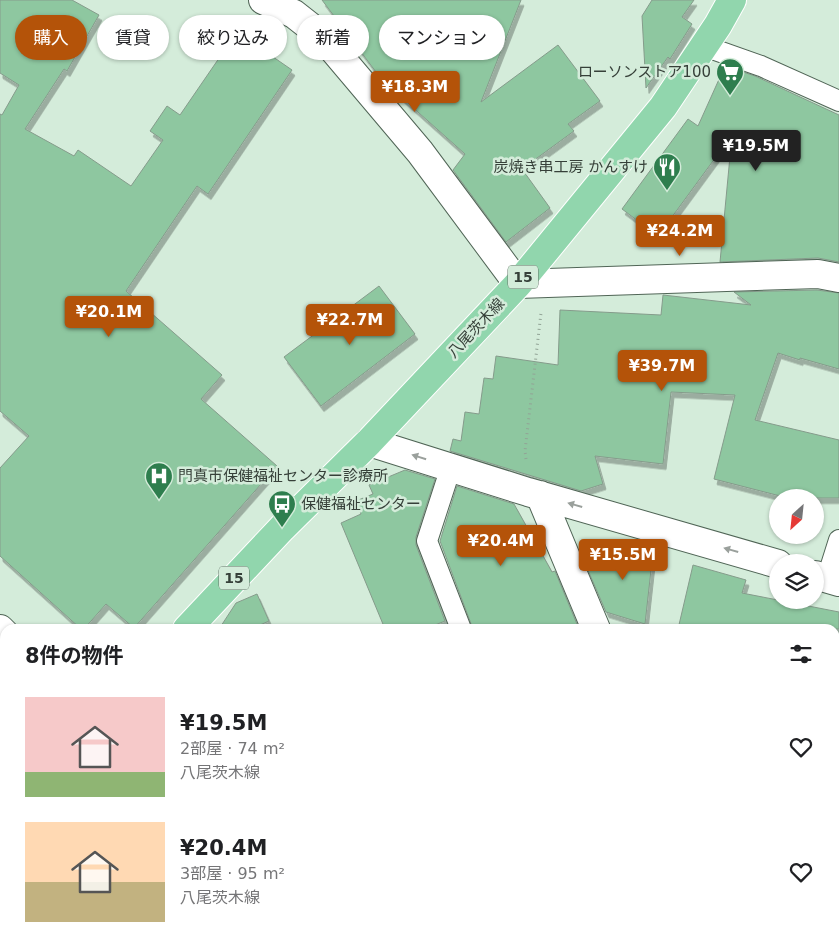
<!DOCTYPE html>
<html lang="ja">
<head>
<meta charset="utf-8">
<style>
	body { margin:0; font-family:"DejaVu Sans","Noto Sans JP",sans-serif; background:#f2f2f2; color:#202124; height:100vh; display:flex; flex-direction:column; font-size:19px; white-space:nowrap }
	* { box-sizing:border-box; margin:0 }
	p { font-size:16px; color:#757577 }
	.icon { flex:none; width:28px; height:28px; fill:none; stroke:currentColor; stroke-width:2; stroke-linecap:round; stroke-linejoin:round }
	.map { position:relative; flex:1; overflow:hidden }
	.details { position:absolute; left:0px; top:624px; width:840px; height:321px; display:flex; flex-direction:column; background:#fff; border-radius:15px 15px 0 0; box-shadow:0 1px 4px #0004 }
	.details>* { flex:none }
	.banner { position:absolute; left:15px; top:15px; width:500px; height:45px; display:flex; gap:10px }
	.needle { width:32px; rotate:207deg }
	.buttons { position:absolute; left:769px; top:489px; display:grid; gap:10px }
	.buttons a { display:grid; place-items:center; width:55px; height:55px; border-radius:50%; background:#fff; box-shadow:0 1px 4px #0004; font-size:25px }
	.price { position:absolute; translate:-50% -42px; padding:0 11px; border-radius:5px; background:#b45309; color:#fff; font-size:16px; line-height:32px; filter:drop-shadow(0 1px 2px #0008) }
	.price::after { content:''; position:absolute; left:50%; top:30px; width:15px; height:11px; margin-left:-8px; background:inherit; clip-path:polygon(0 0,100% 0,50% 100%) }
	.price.selected { background:#222; color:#fff }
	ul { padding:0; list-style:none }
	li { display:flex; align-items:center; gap:15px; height:125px; padding:0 25px }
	li span { display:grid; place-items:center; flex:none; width:140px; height:100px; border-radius:0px; color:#555 }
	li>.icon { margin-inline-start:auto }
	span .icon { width:60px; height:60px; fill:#fffc; stroke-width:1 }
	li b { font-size:21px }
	h2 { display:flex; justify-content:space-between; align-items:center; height:60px; padding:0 25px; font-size:21px }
	.pill { padding:0 18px; border-radius:22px; background:#fff; box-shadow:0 1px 4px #0004; font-size:18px; line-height:45px }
	.pill.selected { background:#b45309; color:#fff }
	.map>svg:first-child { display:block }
	.green { fill:#b3d8be }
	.building { fill:#8ec7a0; stroke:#859b8b; filter:url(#shadow) }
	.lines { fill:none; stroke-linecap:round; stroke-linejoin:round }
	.lane-casing { stroke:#506556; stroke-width:22 }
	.street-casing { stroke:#506556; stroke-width:30 }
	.primary-casing { stroke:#fff; stroke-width:30 }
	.path { stroke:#92a496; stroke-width:3; stroke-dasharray:1 4; stroke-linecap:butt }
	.lane { stroke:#fff; stroke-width:20 }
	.street { stroke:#fff; stroke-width:28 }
	.primary { stroke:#91d6ad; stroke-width:28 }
	.oneway { fill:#9aa09c }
	.labels { text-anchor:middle; stroke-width:5; stroke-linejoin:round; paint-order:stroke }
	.shield { fill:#d4ecda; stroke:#657469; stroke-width:1 }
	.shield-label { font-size:14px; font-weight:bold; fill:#364039 }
	.poi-label { font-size:15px; fill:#364039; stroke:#d4ecda; text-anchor:end }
	.street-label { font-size:15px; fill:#364039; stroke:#d4ecda }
</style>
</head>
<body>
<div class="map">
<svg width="839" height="944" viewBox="0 0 839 944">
	<defs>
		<filter id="shadow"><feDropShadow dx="3" dy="5.5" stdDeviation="0" flood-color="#0004"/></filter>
	</defs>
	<rect width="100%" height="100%" fill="#d4ecda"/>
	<path class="green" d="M 0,658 L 5,663 L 5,778 L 0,784 Z"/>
	<path class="building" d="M 0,0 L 72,0 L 99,15 L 67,71 L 64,69 L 25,129 L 74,156 L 78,150 L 131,186 L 163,140 L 150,131 L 167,106 L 180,115 L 237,32 L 292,70 L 208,194 L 197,186 L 126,291 L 222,375 L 201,399 L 277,466 L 134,628 L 106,604 L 84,629 L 81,629 L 0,556 L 0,468 L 29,436 L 0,411 L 0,114 L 2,115 L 19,85 L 0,73 Z
		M 322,0 L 521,0 L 481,102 L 558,45 L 600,101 L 568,124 L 574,131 L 522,169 L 550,208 L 506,242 L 453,170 L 465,154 L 382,80 Z
		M 652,0 L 694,0 L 682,17 L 692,24 L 670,59 L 668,57 L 646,88 L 642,16 Z
		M 725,66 L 755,76 L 839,115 L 839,262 L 818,258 L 720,262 L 732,135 L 658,236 L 622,209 L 688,119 L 698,126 Z
		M 379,286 L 415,334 L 321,406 L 284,357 Z
		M 817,290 L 839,293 L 839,369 L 800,358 L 800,360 L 778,353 L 755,420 L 839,440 L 839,498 L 788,498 L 714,479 L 735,395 L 671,392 L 663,464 L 595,456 L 603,484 L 581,491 L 450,451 L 453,439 L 461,441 L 465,412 L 479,414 L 484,378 L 493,379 L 496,356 L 558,365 L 560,310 L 661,315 L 663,295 L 751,305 L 734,292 Z
		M 405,470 L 435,479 L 416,537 L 416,545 L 445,621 L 425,629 L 385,629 L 341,523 L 361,514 L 356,501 L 373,494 L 369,485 Z
		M 457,486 L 514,504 L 552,572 L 555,571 L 579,629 L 473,629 L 440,541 Z
		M 627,545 L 653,552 L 645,624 L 606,612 L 584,561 Z
		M 693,565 L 746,580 L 742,593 L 839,612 L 839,629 L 678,629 Z
		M 257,594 L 269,621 L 251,629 L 219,629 L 236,603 Z"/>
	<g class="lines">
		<g class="lane-casing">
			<path id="lane" d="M 704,46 L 761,66 L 839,101
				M 451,467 L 427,541 L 461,629
				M 827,578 L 839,540
				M 712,944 L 717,940"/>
		</g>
		<g class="street-casing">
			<path id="street" d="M 263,0 L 294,14 L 322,36 L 420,152 L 518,284 L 818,274 L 839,278
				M 369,442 L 528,492 L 778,564
				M 540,495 L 596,629
				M 815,575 L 839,582
				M 0,629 L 5,634
				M 835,806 L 839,807
				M 249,940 L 252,944
				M 605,940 L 605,944
				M 408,944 L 416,940"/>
		</g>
		<g class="primary-casing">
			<path id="primary" d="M 187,629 L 282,528 L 369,442 L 518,284 L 663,107 L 718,25 L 732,0
				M 0,831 L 5,825"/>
		</g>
		<path class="path" d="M 526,459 L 525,451 L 541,313"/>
		<use href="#lane" class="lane"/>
		<use href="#street" class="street"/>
		<use href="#primary" class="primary"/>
	</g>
	<defs><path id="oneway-solid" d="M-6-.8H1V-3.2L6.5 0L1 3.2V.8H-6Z" transform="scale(1.25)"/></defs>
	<g class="oneway">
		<use href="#oneway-solid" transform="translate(419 457) rotate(-162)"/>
		<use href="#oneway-solid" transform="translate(575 505) rotate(-164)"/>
		<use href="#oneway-solid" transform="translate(731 550) rotate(-164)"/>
	</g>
	<defs>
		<g id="supermarket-pin" transform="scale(1.4375)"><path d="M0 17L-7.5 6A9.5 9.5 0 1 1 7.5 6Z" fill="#2e7e4e" stroke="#d4ecda"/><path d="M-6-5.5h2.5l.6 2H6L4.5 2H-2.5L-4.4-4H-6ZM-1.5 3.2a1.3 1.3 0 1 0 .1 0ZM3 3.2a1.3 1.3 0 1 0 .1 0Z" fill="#fff"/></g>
		<g id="restaurant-pin" transform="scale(1.4375)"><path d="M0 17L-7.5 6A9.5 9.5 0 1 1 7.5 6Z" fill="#2e7e4e" stroke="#d4ecda"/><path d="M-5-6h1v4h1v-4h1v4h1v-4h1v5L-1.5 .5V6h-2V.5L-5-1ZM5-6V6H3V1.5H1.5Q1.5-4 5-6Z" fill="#fff"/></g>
		<g id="hospital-pin" transform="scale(1.4375)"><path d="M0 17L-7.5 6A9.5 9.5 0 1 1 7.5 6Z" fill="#2e7e4e" stroke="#d4ecda"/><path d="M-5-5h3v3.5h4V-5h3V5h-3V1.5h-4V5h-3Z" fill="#fff"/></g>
		<g id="bus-pin" transform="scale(1.4375)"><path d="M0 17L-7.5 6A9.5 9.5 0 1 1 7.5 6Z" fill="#2e7e4e" stroke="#d4ecda"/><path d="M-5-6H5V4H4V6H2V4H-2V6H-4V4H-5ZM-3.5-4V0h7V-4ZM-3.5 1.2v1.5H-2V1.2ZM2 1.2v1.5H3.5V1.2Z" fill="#fff"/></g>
	</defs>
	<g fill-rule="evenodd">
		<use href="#supermarket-pin" x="730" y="72"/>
		<use href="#restaurant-pin" x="667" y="167"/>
		<use href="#hospital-pin" x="159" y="476"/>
		<use href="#bus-pin" x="282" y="504"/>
	</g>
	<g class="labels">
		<g class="shield">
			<rect x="508" y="265.5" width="30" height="23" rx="4"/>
			<rect x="219" y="566.5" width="30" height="23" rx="4"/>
		</g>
		<g class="shield-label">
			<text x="523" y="282">15</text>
			<text x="234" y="583">15</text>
		</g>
		<g class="poi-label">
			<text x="711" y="77">ローソンストア100</text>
			<text x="648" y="172">炭焼き串工房 かんすけ</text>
			<text x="178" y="481" text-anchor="start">門真市保健福祉センター診療所</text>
			<text x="301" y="509" text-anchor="start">保健福祉センター</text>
		</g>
		<g class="street-label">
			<text transform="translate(476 328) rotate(-47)" y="5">八尾茨木線</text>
		</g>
	</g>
</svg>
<div class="buttons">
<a><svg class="needle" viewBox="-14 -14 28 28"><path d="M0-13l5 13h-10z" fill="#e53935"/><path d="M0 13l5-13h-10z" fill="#757577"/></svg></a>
<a><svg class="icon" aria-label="layers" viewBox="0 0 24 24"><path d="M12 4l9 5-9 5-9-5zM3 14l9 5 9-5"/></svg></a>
</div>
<b class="price" style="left:415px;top:113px">¥18.3M</b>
<b class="price selected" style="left:756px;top:172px">¥19.5M</b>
<b class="price" style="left:680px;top:257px">¥24.2M</b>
<b class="price" style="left:109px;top:338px">¥20.1M</b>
<b class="price" style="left:350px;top:346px">¥22.7M</b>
<b class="price" style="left:662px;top:392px">¥39.7M</b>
<b class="price" style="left:501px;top:567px">¥20.4M</b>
<b class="price" style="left:623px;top:581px">¥15.5M</b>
<div class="banner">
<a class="pill selected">購入</a>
<a class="pill">賃貸</a>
<a class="pill">絞り込み</a>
<a class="pill">新着</a>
<a class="pill">マンション</a>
</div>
<section class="details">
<h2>8件の物件<svg class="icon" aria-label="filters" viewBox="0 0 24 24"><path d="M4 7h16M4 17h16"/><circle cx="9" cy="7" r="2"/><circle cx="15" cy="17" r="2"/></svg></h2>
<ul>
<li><span style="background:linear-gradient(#f6c9c9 75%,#8fb573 0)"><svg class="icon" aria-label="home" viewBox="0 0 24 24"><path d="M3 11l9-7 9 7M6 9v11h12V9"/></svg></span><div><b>¥19.5M</b><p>2部屋 · 74 m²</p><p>八尾茨木線</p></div><svg class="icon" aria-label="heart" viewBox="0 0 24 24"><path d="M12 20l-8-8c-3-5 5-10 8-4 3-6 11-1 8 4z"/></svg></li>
<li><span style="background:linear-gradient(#ffd9b3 60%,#c2b280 0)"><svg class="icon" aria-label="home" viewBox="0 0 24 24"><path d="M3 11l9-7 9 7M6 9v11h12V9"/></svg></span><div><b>¥20.4M</b><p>3部屋 · 95 m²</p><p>八尾茨木線</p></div><svg class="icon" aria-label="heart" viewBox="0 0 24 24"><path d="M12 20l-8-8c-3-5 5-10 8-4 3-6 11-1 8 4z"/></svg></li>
</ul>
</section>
</div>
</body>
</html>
